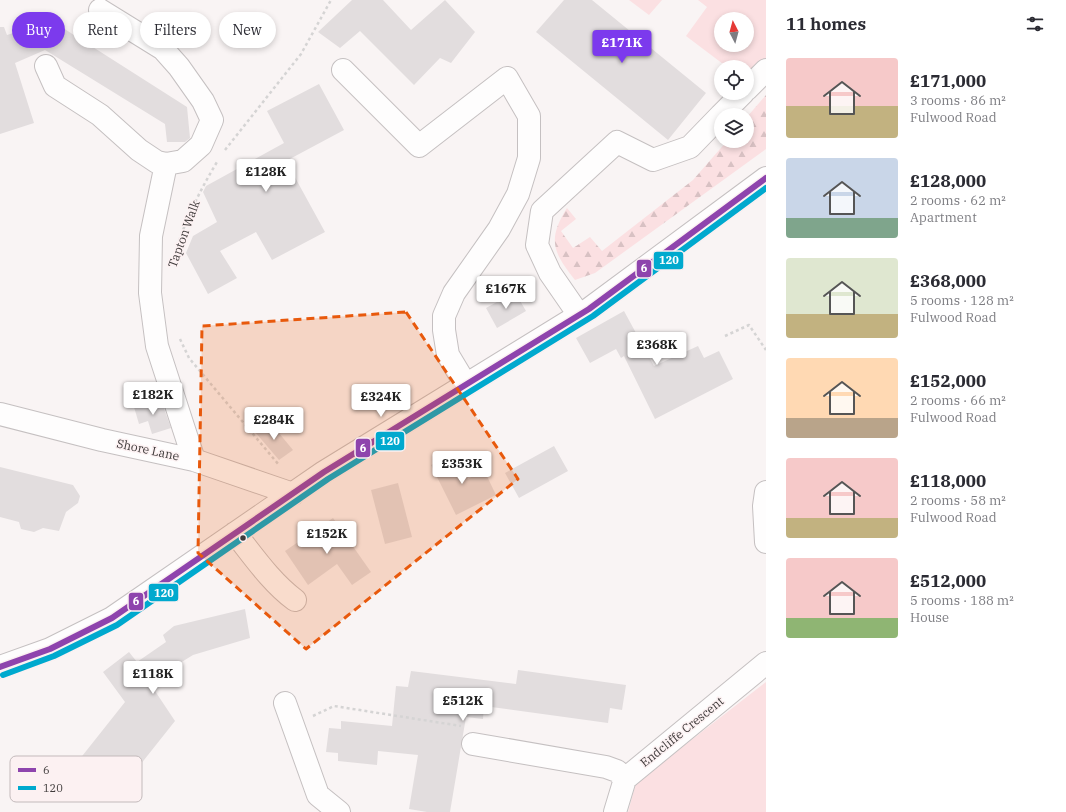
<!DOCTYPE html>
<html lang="en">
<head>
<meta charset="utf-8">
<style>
	body { margin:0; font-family:"IBM Plex Serif",serif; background:#f2f2f3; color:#2b2b33; height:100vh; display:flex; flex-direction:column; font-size:15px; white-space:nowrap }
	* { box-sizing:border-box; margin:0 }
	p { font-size:13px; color:#7c7c81 }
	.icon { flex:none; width:22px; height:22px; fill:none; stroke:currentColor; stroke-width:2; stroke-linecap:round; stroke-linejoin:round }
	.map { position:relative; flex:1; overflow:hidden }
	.side { display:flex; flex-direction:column; background:#fff; width:300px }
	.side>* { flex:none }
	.guide { position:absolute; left:12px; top:12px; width:380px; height:36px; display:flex; gap:8px }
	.needle { width:26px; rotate:354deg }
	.controls { position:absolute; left:714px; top:12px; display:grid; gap:8px }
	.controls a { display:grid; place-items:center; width:40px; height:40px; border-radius:50%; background:#fff; box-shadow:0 2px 6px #0003; font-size:20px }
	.price { position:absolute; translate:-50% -34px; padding:0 9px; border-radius:4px; background:#fff; color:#222; font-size:13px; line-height:26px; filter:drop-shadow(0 1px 2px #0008) }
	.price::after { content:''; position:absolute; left:50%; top:24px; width:12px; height:9px; margin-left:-6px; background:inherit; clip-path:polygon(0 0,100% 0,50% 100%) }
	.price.selected { background:#7c3aed; color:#fff }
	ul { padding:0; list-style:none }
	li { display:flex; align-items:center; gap:12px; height:100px; padding:0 20px }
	li span { display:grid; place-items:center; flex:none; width:112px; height:80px; border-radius:4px; color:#555 }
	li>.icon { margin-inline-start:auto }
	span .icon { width:48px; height:48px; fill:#fffc; stroke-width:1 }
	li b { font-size:17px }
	h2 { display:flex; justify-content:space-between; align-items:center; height:48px; padding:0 20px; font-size:17px }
	.chip { padding:0 14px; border-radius:18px; background:#fff; box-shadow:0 2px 6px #0003; font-size:14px; line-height:36px }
	.chip.selected { background:#7c3aed; color:#fff }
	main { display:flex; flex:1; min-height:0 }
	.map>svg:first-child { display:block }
	.green { fill:#fbe0e2; fill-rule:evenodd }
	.forest { fill:url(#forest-firs) }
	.building { fill:#e2ddde }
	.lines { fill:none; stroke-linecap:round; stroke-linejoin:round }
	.minor-casing { stroke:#c5c0c1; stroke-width:24 }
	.path { stroke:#d5d4d4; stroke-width:2.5; stroke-dasharray:3 3; stroke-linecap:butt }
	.minor { stroke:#fefdfd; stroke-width:22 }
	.bus-1-casing { stroke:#fcf1f2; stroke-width:9 }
	.bus-2-casing { stroke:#fcf1f2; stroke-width:9 }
	.bus-1 { stroke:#8e44ad; stroke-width:6 }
	.bus-2 { stroke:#00a9ce; stroke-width:6 }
	.marked { fill:#e8590c; fill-opacity:0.2; stroke:#e8590c; stroke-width:3; stroke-dasharray:8 5; stroke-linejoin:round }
	.bus-dot { fill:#3f3b3b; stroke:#fcf1f2; stroke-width:1.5 }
	.labels { text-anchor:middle; stroke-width:3; stroke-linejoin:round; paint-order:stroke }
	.street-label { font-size:12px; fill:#3f3b3b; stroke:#fcf1f2 }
	.key { fill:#fcf1f2; stroke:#c3babb; stroke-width:1 }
	.key-label { font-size:11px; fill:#3f3b3b }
	.line-badge { stroke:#fcf1f2; stroke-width:1.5 }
	.badge-label { font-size:11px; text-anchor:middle; font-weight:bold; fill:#fff }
</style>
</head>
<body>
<main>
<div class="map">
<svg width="766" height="812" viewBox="0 0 766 812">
	<defs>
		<pattern id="forest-firs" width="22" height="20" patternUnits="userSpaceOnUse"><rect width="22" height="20" fill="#fbe0e2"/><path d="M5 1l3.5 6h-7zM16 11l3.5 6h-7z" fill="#d8c1c3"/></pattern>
	</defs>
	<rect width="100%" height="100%" fill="#f9f4f4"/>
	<path class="green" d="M 629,0 L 662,0 L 649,15 Z
		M 698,0 L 766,0 L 766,58 L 747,80 L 747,67 L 727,67 L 686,36 L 707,7 ZM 721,19 L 747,19 L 747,45 L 721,45 Z
		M 766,682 L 766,812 L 628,812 L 636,783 Z"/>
	<path class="forest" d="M 766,95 L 766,149 L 595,273 L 575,280 C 553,252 547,240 567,208 L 576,219 L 561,231 L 573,248 L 590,237 L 602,251 L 693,180 L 727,141 L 747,141 L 747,117 Z"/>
	<path class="building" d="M 352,0 L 383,0 L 411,30 L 445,0 L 475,32 L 451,63 L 440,58 L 414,85 L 360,31 L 340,48 L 318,32 Z
		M 564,0 L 592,0 L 706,93 L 668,140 L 536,32 Z
		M 52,21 L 187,107 L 190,138 L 185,142 L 167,142 L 165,124 L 45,50 L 15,63 L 34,123 L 0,134 L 0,27 L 4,27 L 7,35 Z
		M 319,84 L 344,130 L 286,161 L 325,232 L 272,260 L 256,232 L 220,251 L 237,278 L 208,294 L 186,253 L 193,236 L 217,222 L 203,192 L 206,186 L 284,143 L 267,111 Z
		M 515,292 L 526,311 L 497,328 L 486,308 Z
		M 624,311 L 654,366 L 698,346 L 704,358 L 719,351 L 733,379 L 655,419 L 624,356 L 621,358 L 616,349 L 590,363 L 576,338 Z
		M 161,400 L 171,428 L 152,434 L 148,421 L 139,424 L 134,407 Z
		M 269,421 L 293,450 L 279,460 L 255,432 Z
		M 554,446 L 568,471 L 519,498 L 505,473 Z
		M 454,453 L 468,479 L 484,470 L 496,495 L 456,515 L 431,465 Z
		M 0,467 L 73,485 L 80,496 L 78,503 L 66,512 L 59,531 L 43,528 L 34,532 L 21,529 L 19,522 L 0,517 Z
		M 398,483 L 412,537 L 385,544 L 371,490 Z
		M 333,518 L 371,572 L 352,585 L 337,564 L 308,585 L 285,551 Z
		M 245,609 L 250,638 L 193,655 L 149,682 L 175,721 L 121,789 L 79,760 L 125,702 L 103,672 L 129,652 L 137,662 L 166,642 L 163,635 L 174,626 Z
		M 518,670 L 626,685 L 622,710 L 610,708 L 608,723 L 484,706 L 483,719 L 466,717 L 450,812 L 427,812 L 409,809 L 418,755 L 378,751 L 377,765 L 338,761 L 338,753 L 326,752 L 329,728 L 341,729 L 341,721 L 392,726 L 396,686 L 408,687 L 411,671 L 516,684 Z"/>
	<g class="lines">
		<g class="minor-casing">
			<path id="minor" d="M 46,66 L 55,86 L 100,115 L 139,150 L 157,162 L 166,164 L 183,161 L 201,145 L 212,120 L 203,101 L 179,67 L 163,49 L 100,10
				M 343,70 L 419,146 L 507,78 L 529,116 L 529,158 L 518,194 L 499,229 L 454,293 L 444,316 L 444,330 L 448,355 L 466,385
				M 747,89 L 766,70
				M 721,115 L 743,93
				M 166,164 L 151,236 L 150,293 L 157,346 L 194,460
				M 579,315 L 550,273 L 537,245 L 542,211 L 617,142 L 653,160 L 690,147 L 721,115
				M 0,414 L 102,440 L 194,460 L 293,494
				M 766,492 L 764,506 L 766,542
				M 235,533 C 254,557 271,582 295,600
				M 0,667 L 50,649 L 112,618 L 324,472 L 589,309 L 766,178
				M 285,703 L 318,795 L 339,812
				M 473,744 L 606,767 L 617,771 L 625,779
				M 615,812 L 625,779 L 766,663"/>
		</g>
		<path class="path" d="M 225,150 L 301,54 L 331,0
			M 174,258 C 183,224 199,192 217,162
			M 725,336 L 749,325 L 766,350
			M 180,339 L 189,358 L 279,465
			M 313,716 L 334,706 L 461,726"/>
		<use href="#minor" class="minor"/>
		<g class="bus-1-casing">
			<path id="bus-1" d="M 0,667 L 50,649 L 112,618 L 324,472 L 589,309 L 766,178"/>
		</g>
		<g class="bus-2-casing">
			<path id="bus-2" d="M 3,675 L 54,656 L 117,625 L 328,479 L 593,316 L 766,188"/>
		</g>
		<use href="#bus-1" class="bus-1"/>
		<use href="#bus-2" class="bus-2"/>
	</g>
	<path class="marked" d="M 406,312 L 518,479 L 306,649 L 198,553 L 202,326 Z"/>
	<circle class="bus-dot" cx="243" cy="538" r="3.5"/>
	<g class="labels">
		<g class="street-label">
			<text transform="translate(184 234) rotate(-70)" y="4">Tapton Walk</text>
			<text transform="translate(148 450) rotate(12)" y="4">Shore Lane</text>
			<text transform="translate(682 732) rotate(-39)" y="4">Endcliffe Crescent</text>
		</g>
	</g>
	<rect x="10" y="756" width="132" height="46" rx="6" class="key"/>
	<rect x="18" y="768" width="18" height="4" fill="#8e44ad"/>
	<rect x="18" y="786" width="18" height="4" fill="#00a9ce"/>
	<g class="key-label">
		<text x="43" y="774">6</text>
		<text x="43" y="792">120</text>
	</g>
	<g class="line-badge">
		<rect x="653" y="251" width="31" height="19" rx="4" fill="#00a9ce"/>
		<rect x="636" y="259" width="16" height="19" rx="4" fill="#8e44ad"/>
		<rect x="375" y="431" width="30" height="20" rx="4" fill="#00a9ce"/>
		<rect x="355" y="438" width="16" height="20" rx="4" fill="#8e44ad"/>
		<rect x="148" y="583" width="31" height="19" rx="4" fill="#00a9ce"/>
		<rect x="128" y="592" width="16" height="19" rx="4" fill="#8e44ad"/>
	</g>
	<g class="badge-label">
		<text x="669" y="264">120</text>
		<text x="644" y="272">6</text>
		<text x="390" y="445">120</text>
		<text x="363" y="452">6</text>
		<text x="164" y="597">120</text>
		<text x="136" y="605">6</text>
	</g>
</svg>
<div class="controls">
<a><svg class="needle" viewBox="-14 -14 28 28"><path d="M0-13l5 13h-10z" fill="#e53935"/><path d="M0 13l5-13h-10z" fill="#7c7c81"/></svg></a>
<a><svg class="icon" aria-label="locate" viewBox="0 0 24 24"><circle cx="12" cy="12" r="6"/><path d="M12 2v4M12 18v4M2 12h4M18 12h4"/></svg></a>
<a><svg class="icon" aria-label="layers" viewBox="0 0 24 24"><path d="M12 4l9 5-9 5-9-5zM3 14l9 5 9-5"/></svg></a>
</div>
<b class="price selected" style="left:622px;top:64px">£171K</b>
<b class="price" style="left:266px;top:193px">£128K</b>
<b class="price" style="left:506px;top:310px">£167K</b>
<b class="price" style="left:657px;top:366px">£368K</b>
<b class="price" style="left:153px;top:416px">£182K</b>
<b class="price" style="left:381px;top:418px">£324K</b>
<b class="price" style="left:274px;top:441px">£284K</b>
<b class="price" style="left:462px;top:485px">£353K</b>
<b class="price" style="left:327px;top:555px">£152K</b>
<b class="price" style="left:153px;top:695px">£118K</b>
<b class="price" style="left:463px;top:722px">£512K</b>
<div class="guide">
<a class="chip selected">Buy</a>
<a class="chip">Rent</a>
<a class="chip">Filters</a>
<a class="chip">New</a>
</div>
</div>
<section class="side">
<h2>11 homes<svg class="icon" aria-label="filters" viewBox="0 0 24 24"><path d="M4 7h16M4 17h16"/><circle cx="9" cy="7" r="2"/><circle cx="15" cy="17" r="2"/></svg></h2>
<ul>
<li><span style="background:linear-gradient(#f6c9c9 60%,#c2b280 0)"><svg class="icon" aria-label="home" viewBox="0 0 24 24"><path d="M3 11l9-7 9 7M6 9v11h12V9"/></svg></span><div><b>£171,000</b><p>3 rooms · 86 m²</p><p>Fulwood Road</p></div></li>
<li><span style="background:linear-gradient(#c9d6e8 75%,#7fa58c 0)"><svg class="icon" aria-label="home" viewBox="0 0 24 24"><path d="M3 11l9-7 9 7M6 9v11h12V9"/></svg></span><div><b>£128,000</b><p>2 rooms · 62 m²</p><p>Apartment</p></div></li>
<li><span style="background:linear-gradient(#dfe7d0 70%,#c2b280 0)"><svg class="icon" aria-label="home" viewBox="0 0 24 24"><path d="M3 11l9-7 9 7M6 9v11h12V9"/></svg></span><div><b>£368,000</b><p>5 rooms · 128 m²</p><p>Fulwood Road</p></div></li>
<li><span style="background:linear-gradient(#ffd9b3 75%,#b9a48a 0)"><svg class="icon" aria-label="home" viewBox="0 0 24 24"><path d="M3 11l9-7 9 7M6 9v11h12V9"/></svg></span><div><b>£152,000</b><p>2 rooms · 66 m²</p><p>Fulwood Road</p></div></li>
<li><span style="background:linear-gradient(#f6c9c9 75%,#c2b280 0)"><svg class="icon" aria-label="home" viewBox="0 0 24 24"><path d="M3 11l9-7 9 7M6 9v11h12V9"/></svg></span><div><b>£118,000</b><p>2 rooms · 58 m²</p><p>Fulwood Road</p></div></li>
<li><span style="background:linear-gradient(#f6c9c9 75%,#8fb573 0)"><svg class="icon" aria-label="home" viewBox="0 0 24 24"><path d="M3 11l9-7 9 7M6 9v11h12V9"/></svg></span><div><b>£512,000</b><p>5 rooms · 188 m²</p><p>House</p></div></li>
</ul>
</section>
</main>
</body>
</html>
